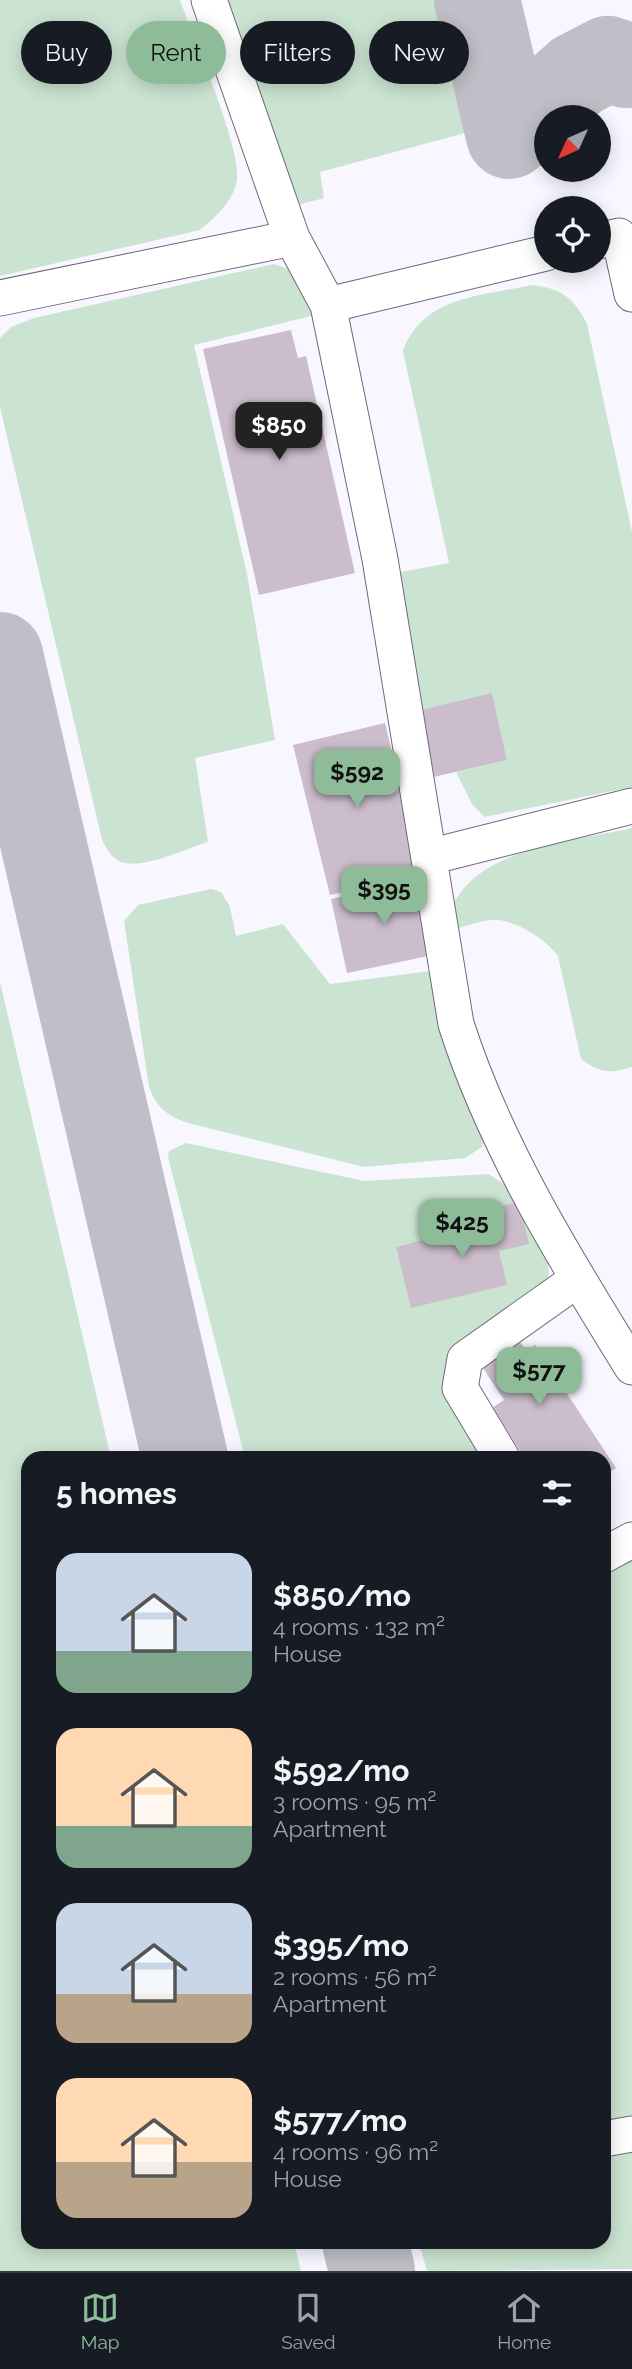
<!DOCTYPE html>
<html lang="en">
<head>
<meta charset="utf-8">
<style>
	body { margin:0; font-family:Raleway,sans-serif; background:#242831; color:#f1f3f6; height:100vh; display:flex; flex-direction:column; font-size:26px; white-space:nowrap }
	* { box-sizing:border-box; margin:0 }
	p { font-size:23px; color:#9ea1a6 }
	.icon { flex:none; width:38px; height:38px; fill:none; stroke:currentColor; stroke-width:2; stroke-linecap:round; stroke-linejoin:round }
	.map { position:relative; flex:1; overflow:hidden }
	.details { position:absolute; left:21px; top:1451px; width:590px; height:798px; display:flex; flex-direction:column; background:#171b24; border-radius:21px; box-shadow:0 4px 18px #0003 }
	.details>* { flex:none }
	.banner { position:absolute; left:21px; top:21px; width:592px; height:63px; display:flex; gap:14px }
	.needle { width:46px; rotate:225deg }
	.controls { position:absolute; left:534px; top:105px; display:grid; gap:14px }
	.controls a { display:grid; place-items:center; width:77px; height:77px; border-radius:50%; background:#171b24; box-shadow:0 4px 18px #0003; font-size:35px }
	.price { position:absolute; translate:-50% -60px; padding:0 16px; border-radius:14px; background:#8ebb98; color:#111; font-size:23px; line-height:46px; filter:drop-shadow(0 2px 4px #0008) }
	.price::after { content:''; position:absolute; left:50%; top:42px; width:21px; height:16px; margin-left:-10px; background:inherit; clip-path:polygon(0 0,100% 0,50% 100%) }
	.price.active { background:#222; color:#fff }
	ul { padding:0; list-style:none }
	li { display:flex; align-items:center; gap:21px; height:175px; padding:0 35px }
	li span { display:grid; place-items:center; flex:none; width:196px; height:140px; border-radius:21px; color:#555 }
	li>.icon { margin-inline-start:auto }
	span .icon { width:84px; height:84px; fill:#fffc; stroke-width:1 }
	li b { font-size:30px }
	h2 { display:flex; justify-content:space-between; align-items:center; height:84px; padding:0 35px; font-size:30px }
	.tag { padding:0 24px; border-radius:32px; background:#171b24; box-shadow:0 4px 18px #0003; font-size:24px; line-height:63px }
	.tag.active { background:#8ebb98; color:#111 }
	.dock { display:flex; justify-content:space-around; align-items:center; height:98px; border-top:2px solid #363941; background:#171b24; font-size:19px; color:#9ea1a6 }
	.dock a { display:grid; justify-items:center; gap:4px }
	.dock .active { color:#8ebb98 }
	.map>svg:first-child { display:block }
	.green { fill:#cbe4d1 }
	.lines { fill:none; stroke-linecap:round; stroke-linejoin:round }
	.taxiway { stroke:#c0bec6; stroke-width:86 }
	.building { fill:#ccbdcc }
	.minor-casing { stroke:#6e697a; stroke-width:37 }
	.minor { stroke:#fff; stroke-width:35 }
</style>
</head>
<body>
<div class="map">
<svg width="632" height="2271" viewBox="0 0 632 2271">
	<rect width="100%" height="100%" fill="#f8f6fe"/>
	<path class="green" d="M 0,0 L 180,0 C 193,37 241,146 237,179 C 235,200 215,217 200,230 L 0,276 Z
		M 226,0 L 457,0 L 484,128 L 320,172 L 324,198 L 298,205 Z
		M 274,264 L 291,270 L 315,315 L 194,345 L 247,574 L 275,740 L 195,758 L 208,842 C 184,849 150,867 125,863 C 113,861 107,850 102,840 L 0,407 L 0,338 L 11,327 L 34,318 Z
		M 532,285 C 561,288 574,298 587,324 L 632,532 L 632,787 L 484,817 L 472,804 L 456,772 L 507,760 L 492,694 L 420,711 L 396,573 L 449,563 L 403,351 C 423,296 482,296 532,285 Z
		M 632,828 L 632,1067 C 610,1074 600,1073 581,1059 L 558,956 C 547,940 517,921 497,920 C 482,919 462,928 447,931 C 452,849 570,842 632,828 Z
		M 211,889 L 221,892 L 230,907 L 236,936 L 283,924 L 330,984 L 430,971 L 484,1138 L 482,1147 L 465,1158 L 364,1167 L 188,1123 C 166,1115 157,1108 149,1087 L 124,921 L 138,905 Z
		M 0,982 L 111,1458 L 28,1458 L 28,2242 L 294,2242 L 301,2271 L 0,2271 Z
		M 186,1143 L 364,1181 L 489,1174 L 508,1187 L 520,1201 L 548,1263 L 549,1275 L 543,1287 L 462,1341 L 484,1458 L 245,1458 L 168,1157 L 169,1151 Z
		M 632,1547 L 632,2123 L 604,2129 L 604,1563 Z
		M 632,2151 L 632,2269 L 427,2271 L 419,2242 L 604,2242 L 604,2158 Z"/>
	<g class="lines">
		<path class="taxiway" d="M 477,0 L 509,136 L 577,75 L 608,59 L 626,65
			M 0,655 L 185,1458
			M 365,2242 L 372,2271"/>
	</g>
	<path class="building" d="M 291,330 L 298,358 L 306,356 L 355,573 L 259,595 L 203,349 Z
		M 492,693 L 507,760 L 429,778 L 413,712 Z
		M 385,723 L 421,875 L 330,895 L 293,745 Z
		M 422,880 L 438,954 L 347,973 L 331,899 Z
		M 519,1202 L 529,1244 L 499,1251 L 507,1285 L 411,1308 L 396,1247 L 492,1223 L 489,1209 Z
		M 517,1337 L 526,1351 L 535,1345 L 616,1468 L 604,1476 L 604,1458 L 525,1458 L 492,1408 L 504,1400 L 479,1362 Z"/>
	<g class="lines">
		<g class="minor-casing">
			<path id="minor" d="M 209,0 L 292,238 L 328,305 L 380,559 L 456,1024 C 495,1146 565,1259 632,1367
				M 598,241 L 619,236 L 632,294
				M 0,298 L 292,238
				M 328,305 L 546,253
				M 429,857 L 632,806
				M 502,1458 L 460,1388 L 465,1359 L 578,1279
				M 604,1555 L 632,1540
				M 604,2139 L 632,2134"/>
		</g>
		<use href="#minor" class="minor"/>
	</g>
</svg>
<div class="controls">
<a><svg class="needle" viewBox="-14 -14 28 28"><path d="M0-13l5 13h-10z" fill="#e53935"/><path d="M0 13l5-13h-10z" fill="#9ea1a6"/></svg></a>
<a><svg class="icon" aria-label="locate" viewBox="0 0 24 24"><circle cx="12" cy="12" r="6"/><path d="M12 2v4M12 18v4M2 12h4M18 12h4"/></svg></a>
</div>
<b class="price active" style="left:279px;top:462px">$850</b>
<b class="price" style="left:357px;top:809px">$592</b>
<b class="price" style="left:384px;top:926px">$395</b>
<b class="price" style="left:462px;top:1259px">$425</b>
<b class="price" style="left:539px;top:1407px">$577</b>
<div class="banner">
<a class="tag">Buy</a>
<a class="tag active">Rent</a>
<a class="tag">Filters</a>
<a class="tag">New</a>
</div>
<section class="details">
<h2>5 homes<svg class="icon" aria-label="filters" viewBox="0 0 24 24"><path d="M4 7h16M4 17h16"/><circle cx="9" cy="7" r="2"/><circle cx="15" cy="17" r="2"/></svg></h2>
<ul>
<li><span style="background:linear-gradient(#c9d6e8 70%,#7fa58c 0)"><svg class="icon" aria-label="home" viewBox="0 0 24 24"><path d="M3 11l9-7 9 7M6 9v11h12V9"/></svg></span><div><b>$850/mo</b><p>4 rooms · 132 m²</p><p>House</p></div></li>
<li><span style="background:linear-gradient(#ffd9b3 70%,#7fa58c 0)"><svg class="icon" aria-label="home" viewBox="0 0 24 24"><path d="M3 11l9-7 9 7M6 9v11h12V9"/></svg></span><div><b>$592/mo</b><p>3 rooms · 95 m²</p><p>Apartment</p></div></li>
<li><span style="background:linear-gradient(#c9d6e8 65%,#b9a48a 0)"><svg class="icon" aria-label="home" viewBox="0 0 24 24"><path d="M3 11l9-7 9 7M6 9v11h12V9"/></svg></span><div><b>$395/mo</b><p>2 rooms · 56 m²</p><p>Apartment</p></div></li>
<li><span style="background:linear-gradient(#ffd9b3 60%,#b9a48a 0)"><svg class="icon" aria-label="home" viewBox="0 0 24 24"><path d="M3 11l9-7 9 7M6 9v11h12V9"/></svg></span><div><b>$577/mo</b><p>4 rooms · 96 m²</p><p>House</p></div></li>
</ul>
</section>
</div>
<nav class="dock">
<a class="active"><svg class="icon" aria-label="map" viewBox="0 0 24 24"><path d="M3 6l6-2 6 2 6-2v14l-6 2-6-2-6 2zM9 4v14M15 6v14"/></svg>Map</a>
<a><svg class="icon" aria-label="saved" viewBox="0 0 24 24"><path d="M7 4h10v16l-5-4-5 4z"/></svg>Saved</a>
<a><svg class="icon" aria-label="home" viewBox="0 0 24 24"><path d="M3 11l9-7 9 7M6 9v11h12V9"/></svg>Home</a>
</nav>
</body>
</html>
